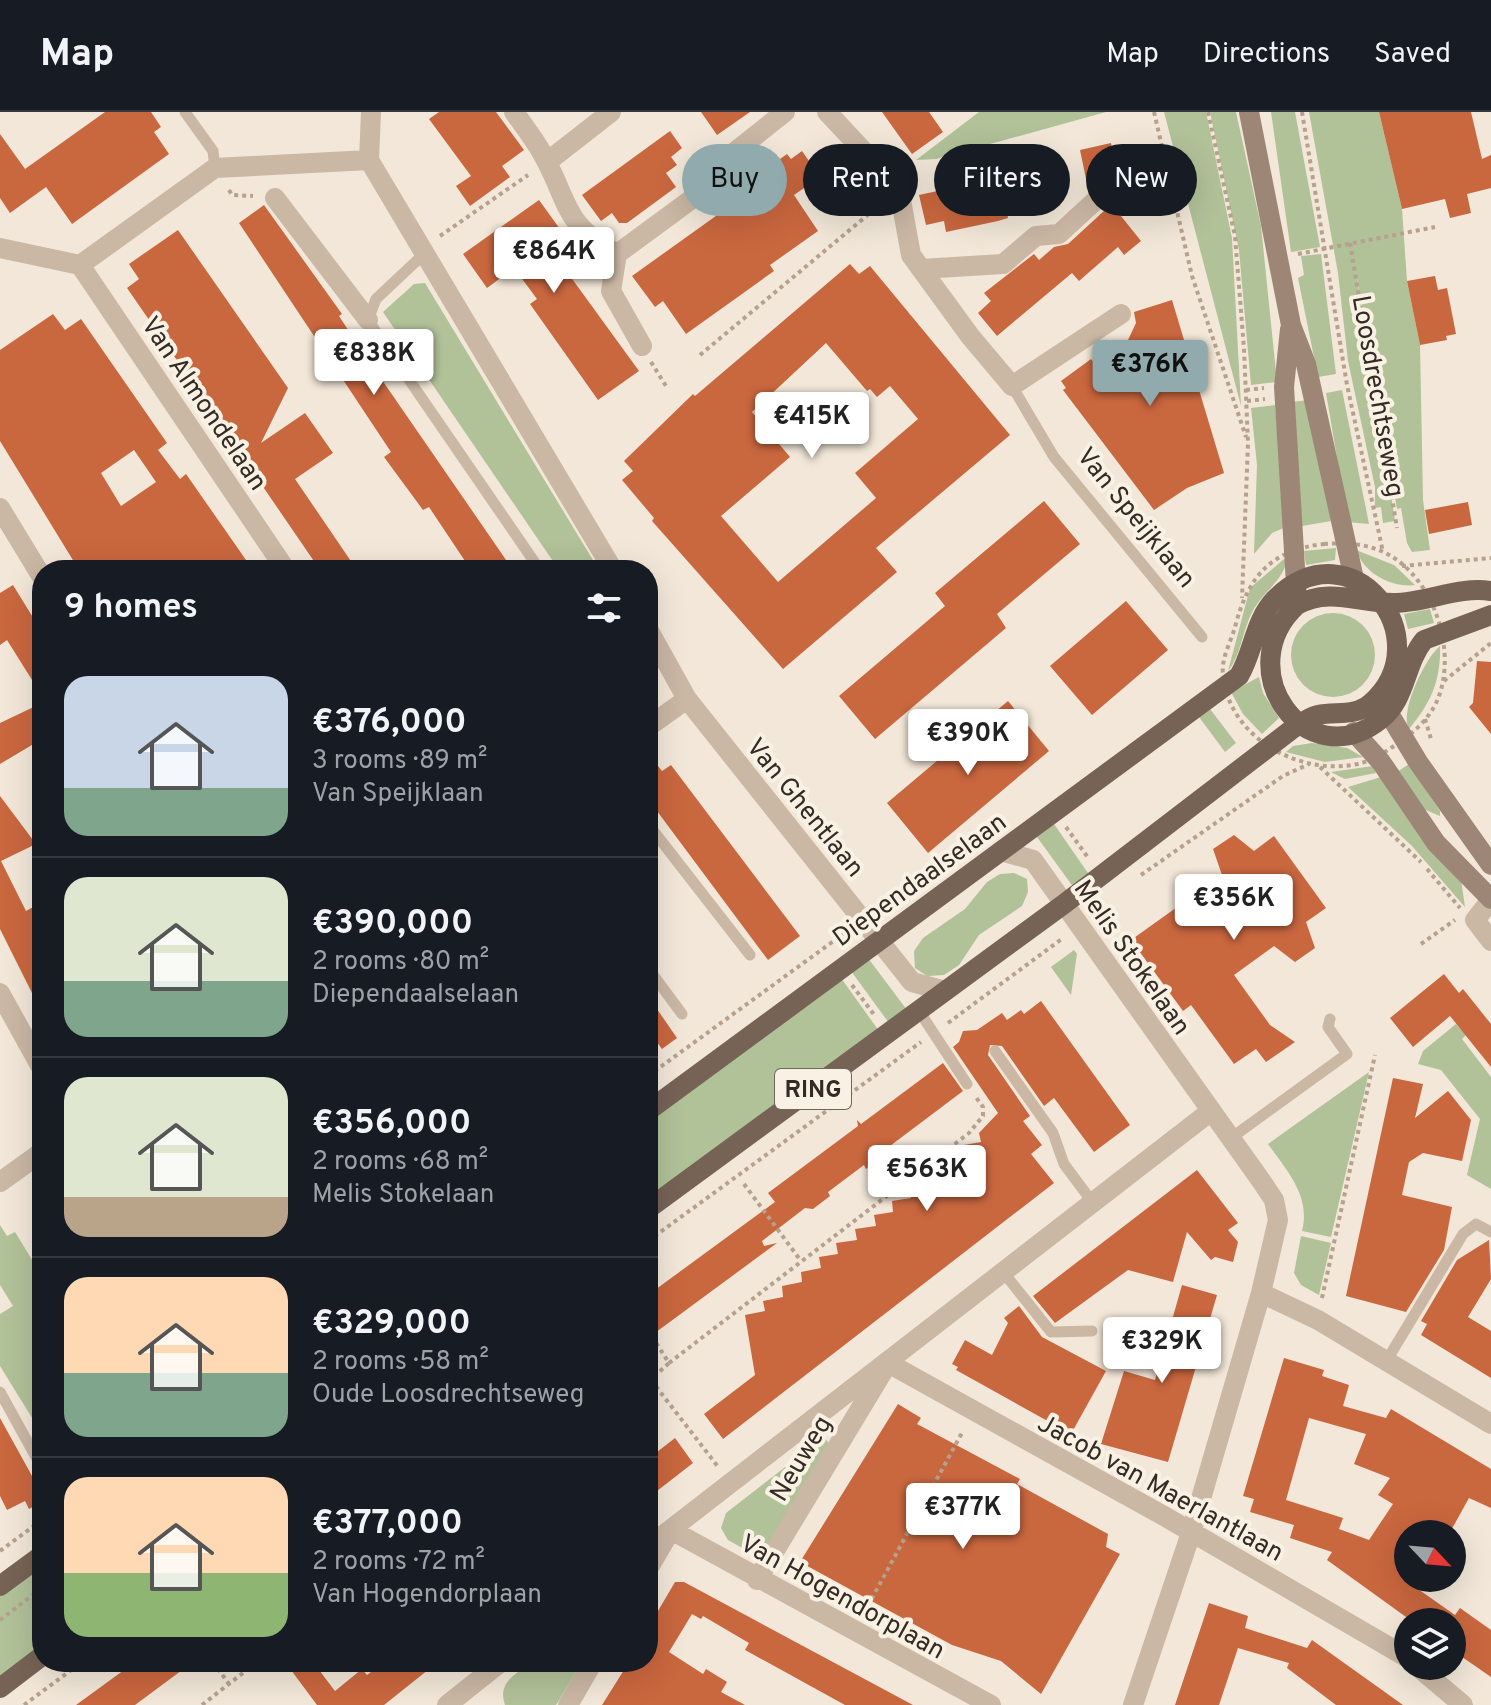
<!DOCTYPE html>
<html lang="en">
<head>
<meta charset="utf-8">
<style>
	body { margin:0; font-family:Overpass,sans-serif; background:#20242c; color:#f1f3f6; height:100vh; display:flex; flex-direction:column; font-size:30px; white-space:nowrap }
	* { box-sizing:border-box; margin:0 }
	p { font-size:26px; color:#9ea1a6 }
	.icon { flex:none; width:44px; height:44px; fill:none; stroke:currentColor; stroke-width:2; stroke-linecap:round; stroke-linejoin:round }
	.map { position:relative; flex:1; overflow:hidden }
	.details { position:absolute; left:32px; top:448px; width:626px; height:1112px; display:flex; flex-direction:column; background:#171b24; border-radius:32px; box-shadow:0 8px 32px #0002 }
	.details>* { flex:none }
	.hud { position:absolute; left:682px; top:32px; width:688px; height:72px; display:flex; gap:16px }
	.needle { width:52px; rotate:116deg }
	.controls { position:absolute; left:1394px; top:1408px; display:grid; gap:16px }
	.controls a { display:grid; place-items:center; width:72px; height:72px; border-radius:50%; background:#171b24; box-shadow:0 8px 32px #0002; font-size:40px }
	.price { position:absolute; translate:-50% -68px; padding:0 18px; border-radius:8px; background:#fff; color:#222; font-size:26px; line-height:52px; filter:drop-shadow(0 2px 4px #0008) }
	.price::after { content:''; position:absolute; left:50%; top:48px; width:24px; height:18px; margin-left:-12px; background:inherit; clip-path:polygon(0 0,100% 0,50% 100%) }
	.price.on { background:#91aaae; color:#111 }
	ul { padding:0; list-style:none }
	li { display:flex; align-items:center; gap:24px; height:200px; padding:0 32px }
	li+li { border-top:2px solid #363941 }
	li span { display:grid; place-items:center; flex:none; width:224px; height:160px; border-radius:24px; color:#555 }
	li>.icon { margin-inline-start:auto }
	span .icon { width:96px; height:96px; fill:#fffc; stroke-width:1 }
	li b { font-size:34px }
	h2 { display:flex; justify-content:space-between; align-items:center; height:96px; padding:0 32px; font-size:34px }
	.chip { padding:0 28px; border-radius:36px; background:#171b24; box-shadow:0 8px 32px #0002; font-size:28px; line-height:72px }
	.chip.on { background:#91aaae; color:#111 }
	header { display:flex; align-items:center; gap:48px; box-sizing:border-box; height:112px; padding:0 40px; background:#171b24; border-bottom:2px solid #363941 }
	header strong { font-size:38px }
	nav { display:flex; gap:44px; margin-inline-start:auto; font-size:28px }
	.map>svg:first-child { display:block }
	.green { fill:#b1c198 }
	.building { fill:#c9673f; fill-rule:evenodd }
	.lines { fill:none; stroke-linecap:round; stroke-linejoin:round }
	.path { stroke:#b5a18e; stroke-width:4; stroke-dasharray:4 4; stroke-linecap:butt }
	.lane { stroke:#cab7a4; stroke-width:11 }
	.street { stroke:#cab7a4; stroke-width:20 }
	.secondary { stroke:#9d8676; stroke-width:20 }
	.primary { stroke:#776356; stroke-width:20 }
	.labels { text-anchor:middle; stroke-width:8; stroke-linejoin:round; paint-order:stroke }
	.shield { fill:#f9f1e4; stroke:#70665f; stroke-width:2 }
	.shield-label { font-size:24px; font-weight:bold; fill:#352b26 }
	.street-label { font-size:26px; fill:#352b26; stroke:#f9f1e4 }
</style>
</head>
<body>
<header>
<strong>Map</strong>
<nav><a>Map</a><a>Directions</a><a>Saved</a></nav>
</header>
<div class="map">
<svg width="1491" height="1593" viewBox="0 0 1491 1593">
	<rect width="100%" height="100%" fill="#f2e7d8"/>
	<path class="green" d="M 979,0 L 1106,0 L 936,47 L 916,48 Z
		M 1164,0 L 1206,0 L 1232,126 L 1241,294 Z
		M 1210,0 L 1236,0 L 1261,114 L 1277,270 L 1251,273 L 1239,138 Z
		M 1271,0 L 1295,0 L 1320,135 L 1291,140 Z
		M 1309,0 L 1379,0 L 1402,97 L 1407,169 L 1420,233 L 1423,388 L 1430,438 L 1412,440 L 1407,431 L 1401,396 L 1397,397 L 1355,153 L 1395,409 L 1383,411 L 1381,395 L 1375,396 L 1375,375 L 1348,249 L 1338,161 Z
		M 1321,142 L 1336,262 L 1318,265 L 1298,166 L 1304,163 L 1301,144 Z
		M 425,171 L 599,458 L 559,458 L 383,200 L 414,172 Z
		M 1342,278 L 1369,412 L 1348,410 L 1326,281 Z
		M 1309,288 L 1331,409 L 1302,414 L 1291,290 Z
		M 1275,293 L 1286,415 L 1272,421 L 1254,442 L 1257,353 L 1251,296 Z
		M 1336,436 L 1335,448 L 1306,453 L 1304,439 Z
		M 1356,438 L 1394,453 L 1415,473 C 1391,476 1364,461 1356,438 Z
		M 1284,447 L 1287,449 C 1281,470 1266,478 1255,495 C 1242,516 1243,540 1228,559 L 1250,476 Z
		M 1430,497 L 1434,511 L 1408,517 L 1404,502 Z
		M1291 543a42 42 0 1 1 84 0a42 42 0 1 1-84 0Z
		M 1440,534 C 1441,568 1431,591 1409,617 C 1399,601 1425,546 1440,534 Z
		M 1259,565 L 1263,581 L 1279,606 L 1262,622 L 1243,602 L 1231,580 Z
		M 1210,597 L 1236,631 L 1225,640 L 1199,605 Z
		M 1312,631 L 1347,636 L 1363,645 L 1325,650 L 1286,640 L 1293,634 Z
		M 1409,652 L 1440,699 L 1440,704 L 1421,696 L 1397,660 Z
		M 1373,654 L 1376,661 L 1345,667 L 1331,660 Z
		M 1381,665 L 1430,737 L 1461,767 L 1465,795 L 1412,734 L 1348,675 Z
		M 1054,712 L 1090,764 L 1074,776 L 1037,725 Z
		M 1014,761 L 1027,767 L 1028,780 L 1022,794 L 979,823 L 959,853 L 944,863 L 927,864 L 915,856 L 914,839 L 923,826 L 965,797 L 987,770 L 1000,762 Z
		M 1074,838 L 1077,842 L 1071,883 L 1051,855 Z
		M 868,846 L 907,898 L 889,911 L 851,859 Z
		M 841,866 L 879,919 L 648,1088 L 648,1007 Z
		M 1456,912 L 1466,923 L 1462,927 L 1491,965 L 1491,1077 L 1467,1063 L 1480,1007 L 1441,958 L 1418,952 L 1423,939 Z
		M 1369,960 L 1331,1125 L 1302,1119 C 1311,1084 1287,1059 1268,1032 Z
		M 0,1113 L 7,1124 L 15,1120 L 42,1164 L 42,1322 L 0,1254 L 0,1202 L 13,1194 L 0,1173 Z
		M 1301,1124 L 1331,1131 L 1319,1183 L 1301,1173 L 1294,1161 Z
		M 824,1325 L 830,1333 L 760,1446 L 728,1428 L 721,1416 L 726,1401 Z
		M 42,1451 L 42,1535 L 0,1567 L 0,1483 Z
		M 532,1550 L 582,1550 L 556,1593 L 505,1593 C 497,1570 516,1562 532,1550 Z"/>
	<path class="building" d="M 105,0 L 151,0 L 161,15 L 154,20 L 169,42 L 72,112 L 46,75 L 10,101 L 0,86 L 0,22 L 25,57 Z
		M 439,0 L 496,0 L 524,38 L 502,54 L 510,65 L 470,94 L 456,74 L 471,64 L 429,7 Z
		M 701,0 L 750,0 L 717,23 Z
		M 882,0 L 929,0 L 943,20 L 912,42 Z
		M 1379,0 L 1471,0 L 1482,47 L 1491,43 L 1491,76 L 1467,82 L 1471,101 L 1450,106 L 1445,87 L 1402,97 Z
		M 670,19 L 682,36 L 671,45 L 677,53 L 666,61 L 676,75 L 627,111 L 619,111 L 612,101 L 601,109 L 582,83 Z
		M 1111,31 L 1117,61 L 1086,67 L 1080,38 Z
		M 802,39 L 820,65 L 794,83 L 818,119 L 770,153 L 774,159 L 686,222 L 663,189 L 655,195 L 632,164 L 727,96 L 721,89 L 787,42 L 791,47 Z
		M 1046,45 L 1053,85 L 1006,96 L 1008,106 L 998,109 L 946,120 L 944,109 L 926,113 L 919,83 L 1015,62 L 1013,52 Z
		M 539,88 L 578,142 L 562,153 L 639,259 L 598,288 L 530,192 L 537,187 L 514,156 L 487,176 L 463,142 Z
		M 1109,89 L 1141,129 L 1124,143 L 1118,135 L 1079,169 L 1072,161 L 997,224 L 978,201 L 991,189 L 984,181 L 1034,142 L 1039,148 L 1054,135 L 1068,132 L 1105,98 Z
		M 264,93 L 342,202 L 339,204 L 362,239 L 513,458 L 471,458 L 429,395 L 423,398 L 384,345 L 391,340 L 239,111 Z
		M 178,118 L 288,276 L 261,331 L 305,301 L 333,341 L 295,367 L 357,458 L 320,458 L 244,347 L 247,345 L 230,325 L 127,176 L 139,167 L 129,152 Z
		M 850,152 L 859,162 L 870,154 L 1010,323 L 876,436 L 897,460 L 783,557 L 652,409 L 654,406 L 622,368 L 633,359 L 624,349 L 693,282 L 695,284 ZM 826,231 L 867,279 L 870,277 L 877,285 L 890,274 L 918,307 L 855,361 L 876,386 L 778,470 L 721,404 L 790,345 L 752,300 Z
		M 1435,164 L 1438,178 L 1447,176 L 1456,222 L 1446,224 L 1447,228 L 1420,233 L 1407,169 Z
		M 1172,188 L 1224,361 L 1187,376 L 1154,398 L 1063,278 L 1066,276 L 1061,269 L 1091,247 L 1096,253 L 1112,244 L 1128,228 L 1136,211 L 1134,200 Z
		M 53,202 L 65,218 L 81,207 L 167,331 L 158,338 L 180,367 L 186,362 L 253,458 L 79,458 L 0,329 L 0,238 ZM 134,338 L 156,370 L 121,394 L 101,361 Z
		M 1044,389 L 1080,432 L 997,502 L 1006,516 L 875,627 L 839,584 L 945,494 L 935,481 Z
		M 1468,390 L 1472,413 L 1429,422 L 1425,398 Z
		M 13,473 L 42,520 L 42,584 L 7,528 L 0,533 L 0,481 Z
		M 1126,489 L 1168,538 L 1092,603 L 1050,554 Z
		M 1477,549 L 1491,550 L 1491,622 L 1469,595 L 1473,591 Z
		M 1008,589 L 1049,639 L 928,741 L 887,691 Z
		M 42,591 L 42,627 L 0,652 L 0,611 Z
		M 648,641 L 662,659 L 671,653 L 800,824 L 768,848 L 648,687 Z
		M 0,684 L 36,732 L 1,749 L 26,799 L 33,795 L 42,813 L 42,901 L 0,817 Z
		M 1234,723 L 1254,739 L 1274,724 L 1326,796 L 1306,810 L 1315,836 L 1295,850 L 1274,834 L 1234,863 L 1270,913 L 1295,930 L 1266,950 L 1256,937 L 1234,952 L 1191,893 L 1183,899 L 1131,828 L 1222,763 L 1213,737 Z
		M 1444,862 L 1459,881 L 1463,877 L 1491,912 L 1491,955 L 1450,904 L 1413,935 L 1390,906 Z
		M 648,884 L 677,926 L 662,937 L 656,929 L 648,934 Z
		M 1041,889 L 1130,1013 L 1094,1040 L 1054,986 L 1044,994 L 1002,934 L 990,933 L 988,943 L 1030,1004 L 1023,1009 L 1042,1033 L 1031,1042 L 1054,1071 L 723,1327 L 704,1302 L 755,1263 L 745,1203 L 765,1199 L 763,1189 L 783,1185 L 782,1174 L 802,1170 L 801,1160 L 821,1156 L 819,1145 L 838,1142 L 836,1131 L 857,1128 L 855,1117 L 876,1114 L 874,1103 L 893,1100 L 892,1089 L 911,1086 L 909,1075 L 929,1071 L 927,1061 L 946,1058 L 944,1048 L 966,1044 L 964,1033 L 981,1030 L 979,1021 L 998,1001 L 953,935 L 959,930 L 963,919 L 977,918 L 1002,901 L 1007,908 L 1021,898 L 1024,902 Z
		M 943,951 L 963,979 L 882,1040 L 885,1043 L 866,1057 L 864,1053 L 828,1080 L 830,1084 L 813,1097 L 805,1096 L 762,1129 L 764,1134 L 777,1131 L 648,1226 L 648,1183 L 775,1090 L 768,1081 L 858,1014 L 857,1008 L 861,1012 Z
		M 1393,966 L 1423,972 L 1415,1006 L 1448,979 L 1471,1008 L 1462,1049 L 1423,1041 L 1409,1050 L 1402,1083 L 1452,1095 L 1444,1138 L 1406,1200 L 1346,1184 Z
		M 1197,1058 L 1238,1111 L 1228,1118 L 1238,1130 L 1233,1150 L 1215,1145 L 1211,1148 L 1187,1120 L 1173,1170 L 1128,1158 L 1055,1211 L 1033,1184 Z
		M 1489,1128 L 1491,1167 L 1468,1205 L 1491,1219 L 1491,1266 L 1421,1223 L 1427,1212 L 1421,1209 L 1457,1148 Z
		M 1182,1173 L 1217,1183 L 1168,1350 L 1101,1332 L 1124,1259 L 1155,1268 Z
		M 1019,1194 L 1042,1225 L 1106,1259 L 1071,1322 L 956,1258 L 958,1255 L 952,1252 L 965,1228 L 992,1243 L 1008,1211 L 1004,1206 Z
		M 1284,1246 L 1324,1258 L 1322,1264 L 1349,1273 L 1343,1294 L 1386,1306 L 1391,1297 L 1491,1357 L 1491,1396 L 1469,1386 L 1449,1422 L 1408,1422 L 1408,1466 L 1423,1470 L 1418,1477 L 1455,1503 L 1460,1496 L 1491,1518 L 1491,1565 L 1452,1538 L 1452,1510 L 1413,1510 L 1327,1448 L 1332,1440 L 1290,1426 L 1294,1413 L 1250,1400 L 1254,1387 L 1243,1384 ZM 1309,1306 L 1366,1322 L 1354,1352 L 1390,1366 L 1378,1383 L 1393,1392 L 1369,1428 L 1339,1417 L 1343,1406 L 1286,1388 Z
		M 898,1292 L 921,1306 L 917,1312 L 1020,1367 L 1017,1372 L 1108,1422 L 1106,1435 L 1120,1442 L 1041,1582 L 1001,1549 L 952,1533 L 800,1450 Z
		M 0,1306 L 42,1382 L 42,1390 L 29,1397 L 25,1389 L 7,1398 L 0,1384 Z
		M 675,1326 L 693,1351 L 648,1386 L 648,1347 Z
		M 675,1470 L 684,1470 L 913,1593 L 845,1593 L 745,1538 L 749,1531 L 703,1504 L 701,1507 L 692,1502 L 669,1540 L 703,1562 L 706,1557 L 727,1570 L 721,1580 L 745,1593 L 602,1593 L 629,1550 L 648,1550 L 648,1516 Z
		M 1209,1491 L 1248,1504 L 1245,1516 L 1307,1536 L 1312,1528 L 1403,1593 L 1336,1593 L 1287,1556 L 1289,1551 L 1238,1536 L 1219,1593 L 1175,1593 Z
		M 135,1550 L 193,1550 L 135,1593 L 76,1593 Z
		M 285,1550 L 313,1550 L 335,1579 L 362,1557 L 367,1563 L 384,1550 L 438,1550 L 384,1593 L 317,1593 Z"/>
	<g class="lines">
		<path class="path" d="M 1154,0 L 1192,164 L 1246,325
			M 1208,0 L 1235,124 L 1244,237 L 1248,331 L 1242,486
			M 1302,0 L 1347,273 L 1383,440
			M 229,78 L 232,83 L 253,84
			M 440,124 L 528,63
			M 1350,131 L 1397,416
			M 1298,142 L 1435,115
			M 700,243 L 882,91
			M 651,250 L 666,274
			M 1246,278 L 1264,276
			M 1247,289 L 1265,287
			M 1324,432 C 1340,431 1358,431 1373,436 C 1430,453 1460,536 1437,589 C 1428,609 1410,624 1391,636 C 1379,644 1367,651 1352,653 C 1296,662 1228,624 1223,562 C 1221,546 1231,530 1235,515 C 1248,465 1270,438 1324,432 Z
			M 1402,454 L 1491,446
			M 1444,569 L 1491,531
			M 1425,607 L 1431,627
			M 1320,655 L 1421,750
			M 1066,715 L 1089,747
			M 1427,757 L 1460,796
			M 1141,763 L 1283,664 L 1309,652
			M 878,795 L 905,780
			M 1421,832 L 1455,808
			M 852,873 L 875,904
			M 948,911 L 1063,826
			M 648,964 L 846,820
			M 744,1072 L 801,1149
			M 648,1129 L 921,930
			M 1322,1186 L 1375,943
			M 669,1251 L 969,1021 L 983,1004 L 983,995 L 975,984
			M 651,1268 L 719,1356
			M 648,1270 L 669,1251 L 651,1223
			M 0,1439 L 42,1408
			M 864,1501 L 963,1319
			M 0,1508 L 42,1476
			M 213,1550 L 229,1572
			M 24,1593 L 82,1550
			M 202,1593 L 257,1550"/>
		<path class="lane" d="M 185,0 L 213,39 L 215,56
			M 425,141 L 376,187 L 368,208 L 540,458
			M 1012,274 L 1054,345 L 1202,525
			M 648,712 L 750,843
			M 648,856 L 682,902
			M 919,899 L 967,972
			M 995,939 L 1053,1021 L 1064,1052 L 1093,1091
			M 1231,1026 L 1347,942 L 1328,915 L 1330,907
			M 1004,1161 L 1051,1220 L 1092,1219
			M 1387,1248 L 1463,1122 L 1476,1112 L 1491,1120
			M 0,1280 L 42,1356"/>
		<path class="street" d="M 371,0 L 369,48 L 613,458
			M 514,0 C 524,14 534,27 542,41 C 570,90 561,111 617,142 L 611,179 L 642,234
			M 827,0 L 899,77 L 911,143 L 970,224 L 1012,274 L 1121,202
			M 547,50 L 611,0
			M 275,86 L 368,208
			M 0,136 L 80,153 L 215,56 L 369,48
			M 617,142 L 700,81 L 727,46 L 785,0
			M 80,153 L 286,458
			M 921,157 L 1003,152 L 1036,124 L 1059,122 L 1096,88
			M 0,396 L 42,465
			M 648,517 L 687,587 L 912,870 L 945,879
			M 648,615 L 687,587
			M 1001,739 L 1033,748 L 1262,1070 L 1274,1088 L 1278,1108 L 1261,1181 L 1191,1421 L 1133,1593
			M 1491,788 L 1475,808 L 1491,829
			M 0,881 L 42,957
			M 0,1070 L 42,1040
			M 1261,1181 L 1318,1208 L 1491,1312
			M 648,1435 L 1211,999
			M 648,1457 L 671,1418 L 991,1593
			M 757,1468 L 888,1251 L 1164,1404 L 1408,1546
			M 1417,1554 L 1463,1593
			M 447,1593 L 501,1550
			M 568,1593 L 593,1550"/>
		<path class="secondary" d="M 1249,0 L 1291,213 L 1306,252 L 1354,467
			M 1290,217 L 1284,275 L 1296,472
			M 1388,600 L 1418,650 L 1491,753
			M 1354,620 L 1381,650 L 1436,731 L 1491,787"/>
		<path class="primary" d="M 1296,472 L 1297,493 C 1228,557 1306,666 1380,608 C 1407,587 1404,553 1424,528 L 1491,503
			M 1297,493 C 1330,475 1358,491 1393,491 C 1427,491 1457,474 1491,479
			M 648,999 L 1239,564 C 1254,539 1254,509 1275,487 C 1351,411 1443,527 1371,591 C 1355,605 1336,599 1318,603 C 1308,605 1300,612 1291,618 L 1064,792 L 648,1097
			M 0,1474 L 42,1443
			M 0,1576 L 42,1544"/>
	</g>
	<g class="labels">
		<rect class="shield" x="775" y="957" width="76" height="40" rx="6"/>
		<g class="shield-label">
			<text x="813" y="985">RING</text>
		</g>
		<g class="street-label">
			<text transform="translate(1379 284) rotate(80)" y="9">Loosdrechtseweg</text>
			<text transform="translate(205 291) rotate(56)" y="9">Van Almondelaan</text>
			<text transform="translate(1137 405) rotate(51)" y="9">Van Speijklaan</text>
			<text transform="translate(806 695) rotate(51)" y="9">Van Ghentlaan</text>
			<text transform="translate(919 767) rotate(-36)" y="9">Diependaalselaan</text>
			<text transform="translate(1133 845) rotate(55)" y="9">Melis Stokelaan</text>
			<text transform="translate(800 1346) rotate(-59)" y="9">Neuweg</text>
			<text transform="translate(1161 1375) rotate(29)" y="9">Jacob van Maerlantlaan</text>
			<text transform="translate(843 1484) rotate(29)" y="9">Van Hogendorplaan</text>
		</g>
	</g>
</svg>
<div class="controls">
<a><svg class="needle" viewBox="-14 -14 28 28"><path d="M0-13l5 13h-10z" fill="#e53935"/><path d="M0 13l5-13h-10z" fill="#9ea1a6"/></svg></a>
<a><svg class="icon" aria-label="layers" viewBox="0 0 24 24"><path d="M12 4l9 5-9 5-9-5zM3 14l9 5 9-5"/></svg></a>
</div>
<b class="price" style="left:554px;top:183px">€864K</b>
<b class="price" style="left:374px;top:285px">€838K</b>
<b class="price on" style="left:1150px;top:296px">€376K</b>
<b class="price" style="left:812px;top:348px">€415K</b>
<b class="price" style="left:968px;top:665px">€390K</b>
<b class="price" style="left:1234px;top:830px">€356K</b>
<b class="price" style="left:927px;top:1101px">€563K</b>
<b class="price" style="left:1162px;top:1273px">€329K</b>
<b class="price" style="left:963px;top:1439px">€377K</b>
<div class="hud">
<a class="chip on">Buy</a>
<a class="chip">Rent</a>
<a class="chip">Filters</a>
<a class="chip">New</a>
</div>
<section class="details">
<h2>9 homes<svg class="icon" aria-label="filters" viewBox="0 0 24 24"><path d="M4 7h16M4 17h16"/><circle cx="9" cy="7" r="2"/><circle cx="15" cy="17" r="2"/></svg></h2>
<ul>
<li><span style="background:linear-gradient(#c9d6e8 70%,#7fa58c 0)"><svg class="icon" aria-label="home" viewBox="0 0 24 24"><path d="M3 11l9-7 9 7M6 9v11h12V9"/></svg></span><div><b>€376,000</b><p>3 rooms · 89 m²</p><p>Van Speijklaan</p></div></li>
<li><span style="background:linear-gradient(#dfe7d0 65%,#7fa58c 0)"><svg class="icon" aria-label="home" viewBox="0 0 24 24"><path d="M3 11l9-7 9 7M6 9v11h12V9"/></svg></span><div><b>€390,000</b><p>2 rooms · 80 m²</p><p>Diependaalselaan</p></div></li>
<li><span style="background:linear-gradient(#dfe7d0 75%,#b9a48a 0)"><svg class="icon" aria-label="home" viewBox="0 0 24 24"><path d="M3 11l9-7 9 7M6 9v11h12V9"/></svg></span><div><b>€356,000</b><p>2 rooms · 68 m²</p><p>Melis Stokelaan</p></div></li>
<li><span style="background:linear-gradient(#ffd9b3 60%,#7fa58c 0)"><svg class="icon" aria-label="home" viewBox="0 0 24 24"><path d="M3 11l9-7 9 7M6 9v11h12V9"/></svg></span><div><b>€329,000</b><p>2 rooms · 58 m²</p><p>Oude Loosdrechtseweg</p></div></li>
<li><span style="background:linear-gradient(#ffd9b3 60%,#8fb573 0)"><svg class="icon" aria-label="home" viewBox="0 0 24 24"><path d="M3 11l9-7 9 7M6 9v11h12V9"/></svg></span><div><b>€377,000</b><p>2 rooms · 72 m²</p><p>Van Hogendorplaan</p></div></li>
</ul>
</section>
</div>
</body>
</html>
